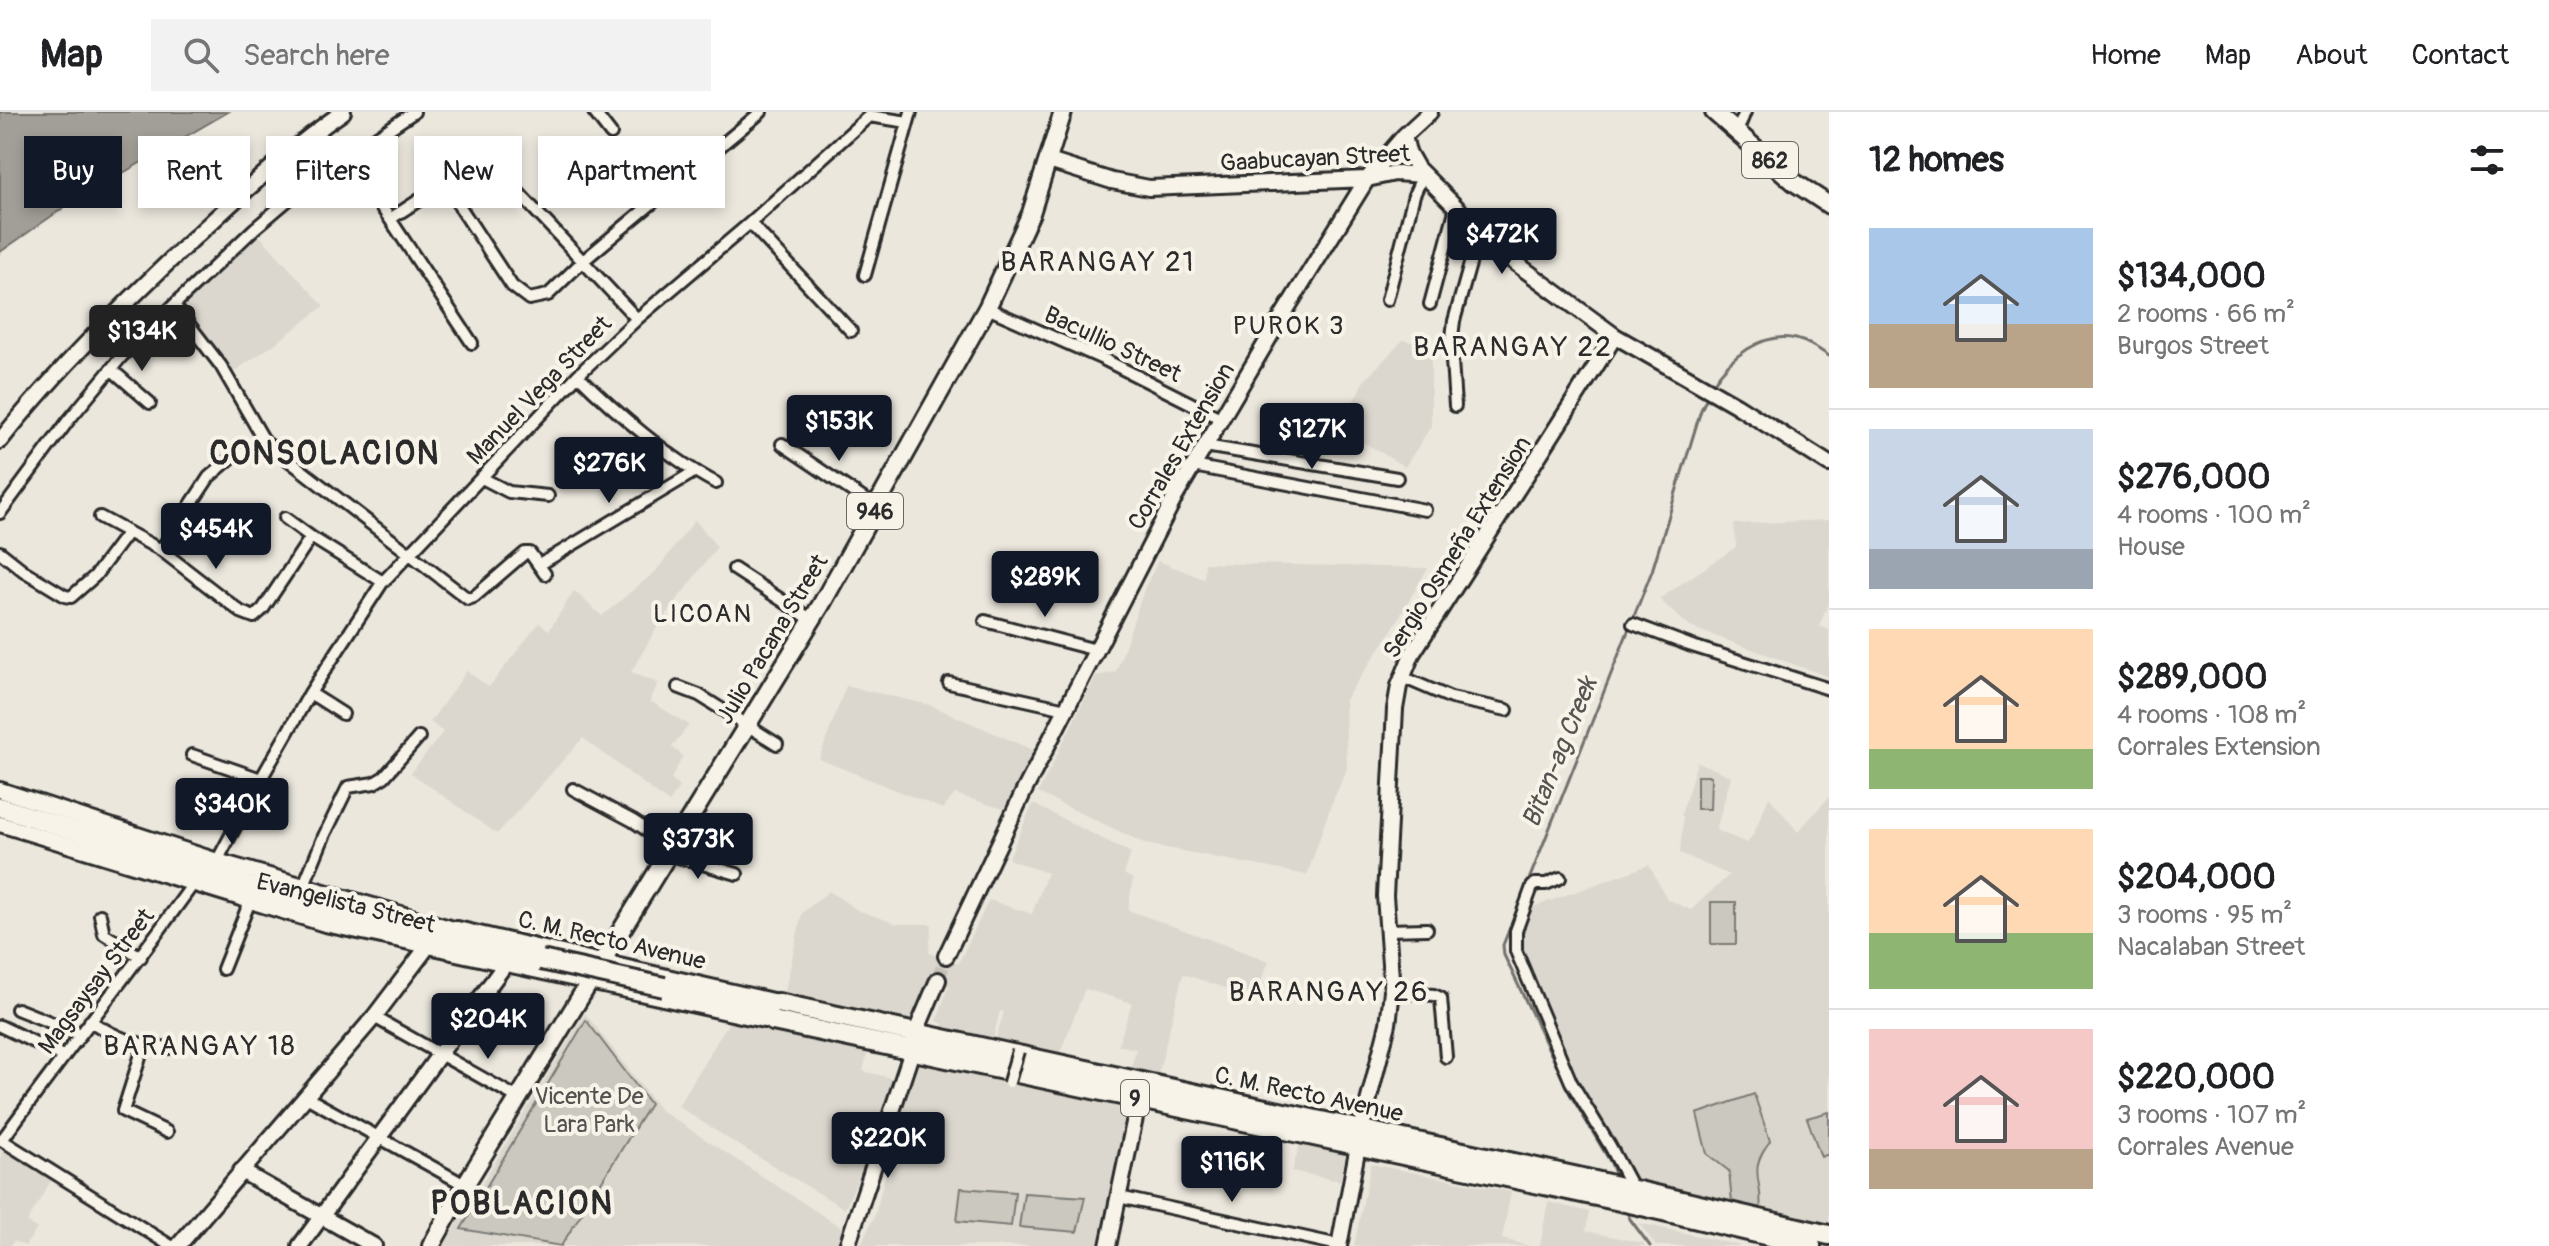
<!DOCTYPE html>
<html lang="en">
<head>
<meta charset="utf-8">
<style>
	body { margin:0; font-family:Pangolin,sans-serif; background:#f2f2f2; color:#202124; height:100vh; display:flex; flex-direction:column; font-size:30px; white-space:nowrap }
	* { box-sizing:border-box; margin:0 }
	p { font-size:26px; color:#757577 }
	.icon { flex:none; width:44px; height:44px; fill:none; stroke:currentColor; stroke-width:2; stroke-linecap:round; stroke-linejoin:round }
	.map { position:relative; flex:1; overflow:hidden }
	.panel { display:flex; flex-direction:column; background:#fff; width:720px }
	.panel>* { flex:none }
	.hud { position:absolute; left:24px; top:24px; width:760px; height:72px; display:flex; gap:16px }
	.price { position:absolute; translate:-50% -68px; padding:0 18px; border-radius:8px; background:#111827; color:#fff; font-size:26px; line-height:52px; filter:drop-shadow(0 2px 4px #0008) }
	.price::after { content:''; position:absolute; left:50%; top:48px; width:24px; height:18px; margin-left:-12px; background:inherit; clip-path:polygon(0 0,100% 0,50% 100%) }
	.price.current { background:#222; color:#fff }
	ul { padding:0; list-style:none }
	li { display:flex; align-items:center; gap:24px; height:200px; padding:0 40px }
	li+li { border-top:2px solid #e0e0e0 }
	li span { display:grid; place-items:center; flex:none; width:224px; height:160px; border-radius:0px; color:#555 }
	li>.icon { margin-inline-start:auto }
	span .icon { width:96px; height:96px; fill:#fffc; stroke-width:1 }
	li b { font-size:34px }
	h2 { display:flex; justify-content:space-between; align-items:center; height:96px; padding:0 40px; font-size:34px }
	.pill { padding:0 28px; border-radius:0px; background:#fff; box-shadow:0 4px 12px #0003; font-size:28px; line-height:72px }
	.pill.current { background:#111827; color:#fff }
	header { display:flex; align-items:center; gap:48px; box-sizing:border-box; height:112px; padding:0 40px; background:#fff; border-bottom:2px solid #e0e0e0 }
	header strong { font-size:38px }
	nav { display:flex; gap:44px; margin-inline-start:auto; font-size:28px }
	.search { width:560px; height:72px; background:#f2f2f2; display:flex; align-items:center; gap:20px; box-sizing:border-box; padding:0 28px; border-radius:0px; color:#757577; font-size:30px }
	main { display:flex; flex:1; min-height:0 }
	.map>svg:first-child { display:block }
	.built { fill:#dbd7ce }
	.green { fill:#cbc8bf; stroke:#7b7a75; stroke-width:2 }
	.water { fill:#a29f98; stroke:#72716c; stroke-width:2 }
	.lines { fill:none; stroke-linecap:round; stroke-linejoin:round }
	.stream { stroke:#72716c; stroke-width:3 }
	.secondary-tunnel { stroke:#c5c1b9; stroke-width:14; stroke-dasharray:14 7; stroke-linecap:butt }
	.street-casing { stroke:#2b2b2b; stroke-width:16 }
	.secondary-casing { stroke:#2b2b2b; stroke-width:20 }
	.primary-casing { stroke:#2b2b2b; stroke-width:22 }
	.highway-casing { stroke:#2b2b2b; stroke-width:24 }
	.street { stroke:#f7f3e8; stroke-width:10 }
	.secondary { stroke:#f7f3e8; stroke-width:14 }
	.primary { stroke:#f7f3e8; stroke-width:16 }
	.highway { stroke:#f7f3e8; stroke-width:18 }
	.street-bridge-casing { stroke:#2b2b2b; stroke-width:16; stroke-linecap:butt }
	.highway-bridge-casing { stroke:#2b2b2b; stroke-width:24; stroke-linecap:butt }
	.street-bridge { stroke:#f7f3e8; stroke-width:10 }
	.highway-bridge { stroke:#f7f3e8; stroke-width:18 }
	.labels { text-anchor:middle; stroke-width:8; stroke-linejoin:round; paint-order:stroke }
	.shield { fill:#f7f3e8; stroke:#686764; stroke-width:2 }
	.shield-label { font-size:22px; font-weight:bold; fill:#2b2b2b }
	.street-label { font-size:24px; fill:#2b2b2b; stroke:#f7f3e8 }
	.park-label { font-size:24px; fill:#535250; stroke:#f7f3e8 }
	.neighbourhood-label { font-size:26px; letter-spacing:2px; fill:#2b2b2b; stroke:#f7f3e8 }
	.water-label { font-size:26px; font-style:italic; fill:#555451; stroke:#f7f3e8 }
	.quarter-label { font-size:28px; letter-spacing:2px; fill:#2b2b2b; stroke:#f7f3e8 }
	.district-label { font-size:32px; font-weight:bold; letter-spacing:2px; fill:#2b2b2b; stroke:#f7f3e8 }
</style>
</head>
<body>
<header>
<strong>Map</strong>
<div class="search"><svg class="icon" aria-label="search" viewBox="0 0 24 24"><circle cx="10" cy="10" r="6"/><path d="M15 15l6 6"/></svg>Search here</div>
<nav><a>Home</a><a>Map</a><a>About</a><a>Contact</a></nav>
</header>
<main>
<div class="map">
<svg width="1829" height="1134" viewBox="0 0 1829 1134">
	<rect width="100%" height="100%" fill="#ebe7dd"/>
	<filter id="ink" filterUnits="userSpaceOnUse"><feTurbulence type="fractalNoise" baseFrequency=".0125" numOctaves="2"/><feDisplacementMap in="SourceGraphic" scale="16" xChannelSelector="R" yChannelSelector="G"/><feConvolveMatrix kernelMatrix="1 2 1 2 8 2 1 2 1" color-interpolation-filters="sRGB"/></filter>
	<g filter="url(#ink)">
		<path class="built" d="M 257,121 L 324,194 L 276,231 L 233,260 L 177,190 Z
			M 1403,228 L 1431,234 L 1431,314 L 1405,355 L 1348,321 L 1354,289 L 1363,270 Z
			M 695,408 L 717,435 L 659,512 L 631,560 L 658,571 L 650,589 L 689,613 L 672,635 L 683,644 L 671,667 L 679,675 L 669,691 L 583,626 L 497,722 L 411,661 L 443,620 L 430,610 L 467,559 L 489,575 L 539,511 L 549,518 L 574,479 L 602,504 L 656,459 Z
			M 1829,408 L 1829,491 L 1819,514 L 1829,518 L 1829,565 L 1690,515 L 1659,487 L 1736,435 L 1734,412 Z
			M 1158,449 L 1204,467 L 1205,451 L 1428,456 L 1390,521 L 1345,588 L 1347,657 L 1331,693 L 1307,763 L 1146,732 L 1038,681 L 1096,564 L 1116,560 L 1145,475 Z
			M 846,574 L 930,593 L 1035,639 L 1003,697 L 955,682 L 943,697 L 819,647 Z
			M 1697,650 L 1731,664 L 1716,718 L 1747,731 L 1753,723 L 1769,685 L 1798,720 L 1829,685 L 1829,1116 L 1630,1065 L 1575,969 L 1518,836 L 1516,820 L 1528,797 L 1649,753 L 1667,787 L 1691,798 L 1729,763 L 1680,741 L 1683,704 L 1681,703 Z
			M 1033,692 L 1131,741 L 1124,762 L 1133,767 L 1128,798 L 1269,849 L 1254,886 L 1183,862 L 1157,967 L 1130,961 L 1136,937 L 1118,933 L 1132,891 L 1085,877 L 1059,943 L 995,929 L 1004,900 L 1000,899 L 992,930 L 941,919 L 943,912 L 937,909 L 948,875 L 951,875 L 929,869 L 912,912 L 784,883 L 802,801 L 829,779 L 857,798 L 897,812 L 932,812 L 929,841 L 958,852 L 989,788 L 1032,802 L 1047,761 L 1008,747 Z
			M 585,901 L 660,998 L 842,1116 L 836,1134 L 444,1134 Z
			M 729,910 L 868,938 L 863,959 L 899,968 L 845,1097 L 727,1026 L 678,994 Z
			M 914,949 L 1135,997 L 1104,1134 L 860,1134 L 875,1103 Z
			M 1300,1031 L 1346,1041 L 1340,1069 L 1292,1059 Z
			M 1,1033 L 53,1065 L 27,1110 L 37,1117 L 25,1134 L 14,1129 L 10,1134 L 0,1134 Z
			M 1371,1052 L 1511,1080 L 1502,1127 L 1530,1134 L 1354,1134 Z
			M 1548,1090 L 1589,1100 L 1586,1119 L 1643,1131 L 1645,1134 L 1540,1134 Z
			M 1639,1111 L 1694,1123 L 1741,1134 L 1656,1134 Z"/>
		<path class="green" d="M 1697,664 L 1711,664 L 1710,697 L 1697,697 Z
			M 1711,790 L 1736,790 L 1736,832 L 1711,832 Z
			M 586,908 L 650,992 L 561,1134 L 461,1117 Z
			M 1754,982 L 1770,1029 C 1746,1061 1764,1067 1760,1098 L 1732,1091 L 1729,1059 L 1707,1042 L 1697,1002 Z
			M 1829,1000 L 1829,1042 L 1821,1045 L 1807,1006 Z
			M 961,1076 L 1015,1080 L 1011,1114 L 957,1109 Z
			M 1024,1081 L 1085,1085 L 1077,1120 L 1019,1115 Z"/>
		<path class="water" d="M 0,0 L 228,0 L 66,94 L 0,140 Z"/>
		<g class="lines">
			<path class="stream" d="M 1713,272 C 1729,246 1763,219 1796,227 C 1808,230 1819,237 1829,244
				M 1617,1067 L 1611,1051 L 1570,982 L 1504,843 L 1503,833 L 1652,459 L 1701,298 L 1708,283
				M 1626,1097 L 1630,1107 L 1650,1134"/>
			<path class="secondary-tunnel" d="M 938,868 L 946,844"/>
			<g class="street-casing">
				<path id="street" d="M 594,0 L 611,22
					M 869,4 L 908,10
					M 1737,20 L 1745,0
					M 346,46 L 390,107 L 472,231
					M 445,72 L 512,174 L 529,187 L 548,183 L 583,149 L 761,0
					M 390,107 L 481,48 L 487,47 L 637,207
					M 750,111 L 851,219
					M 865,163 L 911,0
					M 1387,188 L 1414,83 L 1423,63
					M 1430,192 L 1456,95
					M 174,193 L 221,254 L 265,330 L 468,487 L 474,485 L 525,441 L 530,441 L 545,462
					M 987,196 L 1105,248 L 1220,306
					M 112,258 L 150,291
					M 578,263 C 615,300 670,347 716,371
					M 1455,294 L 1451,233 L 1454,209 L 1479,120
					M 782,332 L 877,396
					M 1205,334 L 1397,366
					M 1193,354 L 1425,398
					M 482,366 L 509,380 L 548,384
					M 0,401 L 68,309 L 122,244 L 174,193 L 254,117 L 307,72 L 414,0
					M 100,405 L 161,438 L 241,500 L 254,505 L 263,497 L 311,425
					M 285,406 L 311,425 L 383,470
					M 161,438 L 209,365 L 231,346 L 265,330
					M 0,440 L 24,459 L 65,484 L 71,485 L 95,464 L 128,420
					M 539,453 L 694,360
					M 734,457 L 812,508
					M 985,509 L 1096,538
					M 1633,512 L 1689,533 L 1829,577
					M 1402,565 L 1451,586 L 1507,598
					M 949,571 L 1066,597
					M 678,575 L 699,583 L 777,632
					M 310,581 L 343,602
					M 192,643 L 261,667
					M 573,677 L 633,709 L 672,735
					M 668,742 L 737,762
					M 217,749 L 261,667 L 310,581 L 382,471 L 578,263 L 637,207 L 750,111 L 869,4
					M 1560,766 L 1546,772 L 1535,772 L 1532,775 L 1516,819 L 1516,839 L 1571,970 L 1610,1034 L 1633,1077
					M 303,775 L 324,724 L 348,675 L 374,671 L 384,665 L 419,625
					M 100,803 L 104,822 L 141,845
					M 1386,818 L 1427,817
					M 223,857 L 250,789
					M 1392,879 L 1434,883 L 1441,886 L 1446,945
					M 17,897 L 80,922
					M 374,905 L 518,986
					M 90,909 C 120,928 134,932 169,936
					M 0,914 L 63,944
					M 144,933 L 123,999 L 167,1020
					M 306,985 L 465,1073
					M 0,1027 L 171,1134
					M 2,1028 C 64,942 131,859 193,772
					M 1119,1085 L 1339,1133"/>
			</g>
			<g class="secondary-casing">
				<path id="secondary" d="M 1404,24 L 1408,40 L 1417,56 L 1502,141 L 1615,224 L 1736,293 L 1829,352
					M 1049,49 L 1112,69 L 1149,76 L 1367,67 L 1395,61 L 1423,63
					M 0,329 C 58,256 126,190 194,126 C 242,82 289,37 343,0
					M 0,678 L 217,749 L 457,818
					M 0,712 L 325,812 L 452,839
					M 946,844 L 1024,679 L 1175,385 L 1273,219 L 1367,67 L 1404,24 L 1430,0
					M 241,1059 L 374,1134
					M 178,1134 L 374,905 L 431,830
					M 300,1134 L 506,851
					M 847,1134 L 912,939 L 915,922 L 938,868
					M 1108,1134 L 1139,987
					M 1339,1134 L 1361,1018 L 1388,912 L 1392,879 L 1385,784 L 1395,597 L 1399,574 L 1412,542 L 1615,224"/>
			</g>
			<g class="primary-casing">
				<path id="primary" d="M 1714,0 L 1794,70 L 1829,93
					M 435,824 L 457,818 L 772,890
					M 435,824 L 452,839 L 764,907
					M 431,1134 L 465,1073 L 821,493 L 987,196 L 1031,101 L 1063,0"/>
			</g>
			<g class="highway-casing">
				<path id="highway" d="M 0,695 L 295,789 L 383,812 L 541,848
					M 664,875 L 749,894 L 778,891 L 1578,1065 L 1829,1123
					M 749,894 L 773,909 L 1634,1092 L 1811,1134"/>
			</g>
			<use href="#street" class="street"/>
			<use href="#secondary" class="secondary"/>
			<use href="#primary" class="primary"/>
			<use href="#highway" class="highway"/>
			<g class="street-bridge-casing">
				<path id="street-bridge" d="M 1009,970 L 1018,939"/>
			</g>
			<g class="highway-bridge-casing">
				<path id="highway-bridge" d="M 541,848 L 664,875"/>
			</g>
			<use href="#street-bridge" class="street-bridge"/>
			<use href="#highway-bridge" class="highway-bridge"/>
		</g>
	</g>
	<g class="labels">
		<g class="shield">
			<rect x="1742" y="30" width="56" height="36" rx="6"/>
			<rect x="847" y="381" width="56" height="36" rx="6"/>
			<rect x="1121" y="968" width="28" height="36" rx="6"/>
		</g>
		<g class="shield-label">
			<text x="1770" y="56">862</text>
			<text x="875" y="407">946</text>
			<text x="1135" y="994">9</text>
		</g>
		<g class="street-label">
			<text transform="translate(1315 46) rotate(-3)" y="8">Gaabucayan Street</text>
			<text transform="translate(1113 232) rotate(25)" y="8">Bacullio Street</text>
			<text transform="translate(539 278) rotate(-46)" y="8">Manuel Vega Street</text>
			<text transform="translate(1181 334) rotate(-60)" y="8">Corrales Extension</text>
			<text transform="translate(1457 435) rotate(-58)" y="8">Sergio Osmeña Extension</text>
			<text transform="translate(772 527) rotate(-59)" y="8">Julio Pacana Street</text>
			<text transform="translate(346 791) rotate(14)" y="8">Evangelista Street</text>
			<text transform="translate(612 828) rotate(13)" y="8">C. M. Recto Avenue</text>
			<text transform="translate(96 869) rotate(-53)" y="8">Magsaysay Street</text>
			<text transform="translate(1309 982) rotate(12)" y="8">C. M. Recto Avenue</text>
		</g>
		<g class="park-label">
			<text x="589" y="992">Vicente De<tspan x="589" dy="28">Lara Park</tspan></text>
		</g>
		<g class="neighbourhood-label">
			<text x="1289" y="222">PUROK 3</text>
			<text x="703" y="510">LICOAN</text>
		</g>
		<g class="water-label">
			<text transform="translate(1559 640) rotate(-68)" y="9">Bitan-ag Creek</text>
		</g>
		<g class="quarter-label">
			<text x="1098" y="159">BARANGAY 21</text>
			<text x="1513" y="244">BARANGAY 22</text>
			<text x="1329" y="889">BARANGAY 26</text>
			<text x="200" y="943">BARANGAY 18</text>
		</g>
		<g class="district-label">
			<text x="325" y="352">CONSOLACION</text>
			<text x="522" y="1102">POBLACION</text>
		</g>
	</g>
</svg>
<b class="price" style="left:1502px;top:164px">$472K</b>
<b class="price current" style="left:142px;top:261px">$134K</b>
<b class="price" style="left:839px;top:351px">$153K</b>
<b class="price" style="left:1312px;top:359px">$127K</b>
<b class="price" style="left:609px;top:393px">$276K</b>
<b class="price" style="left:216px;top:459px">$454K</b>
<b class="price" style="left:1045px;top:507px">$289K</b>
<b class="price" style="left:232px;top:734px">$340K</b>
<b class="price" style="left:698px;top:769px">$373K</b>
<b class="price" style="left:488px;top:949px">$204K</b>
<b class="price" style="left:888px;top:1068px">$220K</b>
<b class="price" style="left:1232px;top:1092px">$116K</b>
<div class="hud">
<a class="pill current">Buy</a>
<a class="pill">Rent</a>
<a class="pill">Filters</a>
<a class="pill">New</a>
<a class="pill">Apartment</a>
</div>
</div>
<section class="panel">
<h2>12 homes<svg class="icon" aria-label="filters" viewBox="0 0 24 24"><path d="M4 7h16M4 17h16"/><circle cx="9" cy="7" r="2"/><circle cx="15" cy="17" r="2"/></svg></h2>
<ul>
<li><span style="background:linear-gradient(#a9c7e8 60%,#b9a48a 0)"><svg class="icon" aria-label="home" viewBox="0 0 24 24"><path d="M3 11l9-7 9 7M6 9v11h12V9"/></svg></span><div><b>$134,000</b><p>2 rooms · 66 m²</p><p>Burgos Street</p></div></li>
<li><span style="background:linear-gradient(#c9d6e8 75%,#9aa5b1 0)"><svg class="icon" aria-label="home" viewBox="0 0 24 24"><path d="M3 11l9-7 9 7M6 9v11h12V9"/></svg></span><div><b>$276,000</b><p>4 rooms · 100 m²</p><p>House</p></div></li>
<li><span style="background:linear-gradient(#ffd9b3 75%,#8fb573 0)"><svg class="icon" aria-label="home" viewBox="0 0 24 24"><path d="M3 11l9-7 9 7M6 9v11h12V9"/></svg></span><div><b>$289,000</b><p>4 rooms · 108 m²</p><p>Corrales Extension</p></div></li>
<li><span style="background:linear-gradient(#ffd9b3 65%,#8fb573 0)"><svg class="icon" aria-label="home" viewBox="0 0 24 24"><path d="M3 11l9-7 9 7M6 9v11h12V9"/></svg></span><div><b>$204,000</b><p>3 rooms · 95 m²</p><p>Nacalaban Street</p></div></li>
<li><span style="background:linear-gradient(#f6c9c9 75%,#b9a48a 0)"><svg class="icon" aria-label="home" viewBox="0 0 24 24"><path d="M3 11l9-7 9 7M6 9v11h12V9"/></svg></span><div><b>$220,000</b><p>3 rooms · 107 m²</p><p>Corrales Avenue</p></div></li>
</ul>
</section>
</main>
</body>
</html>
